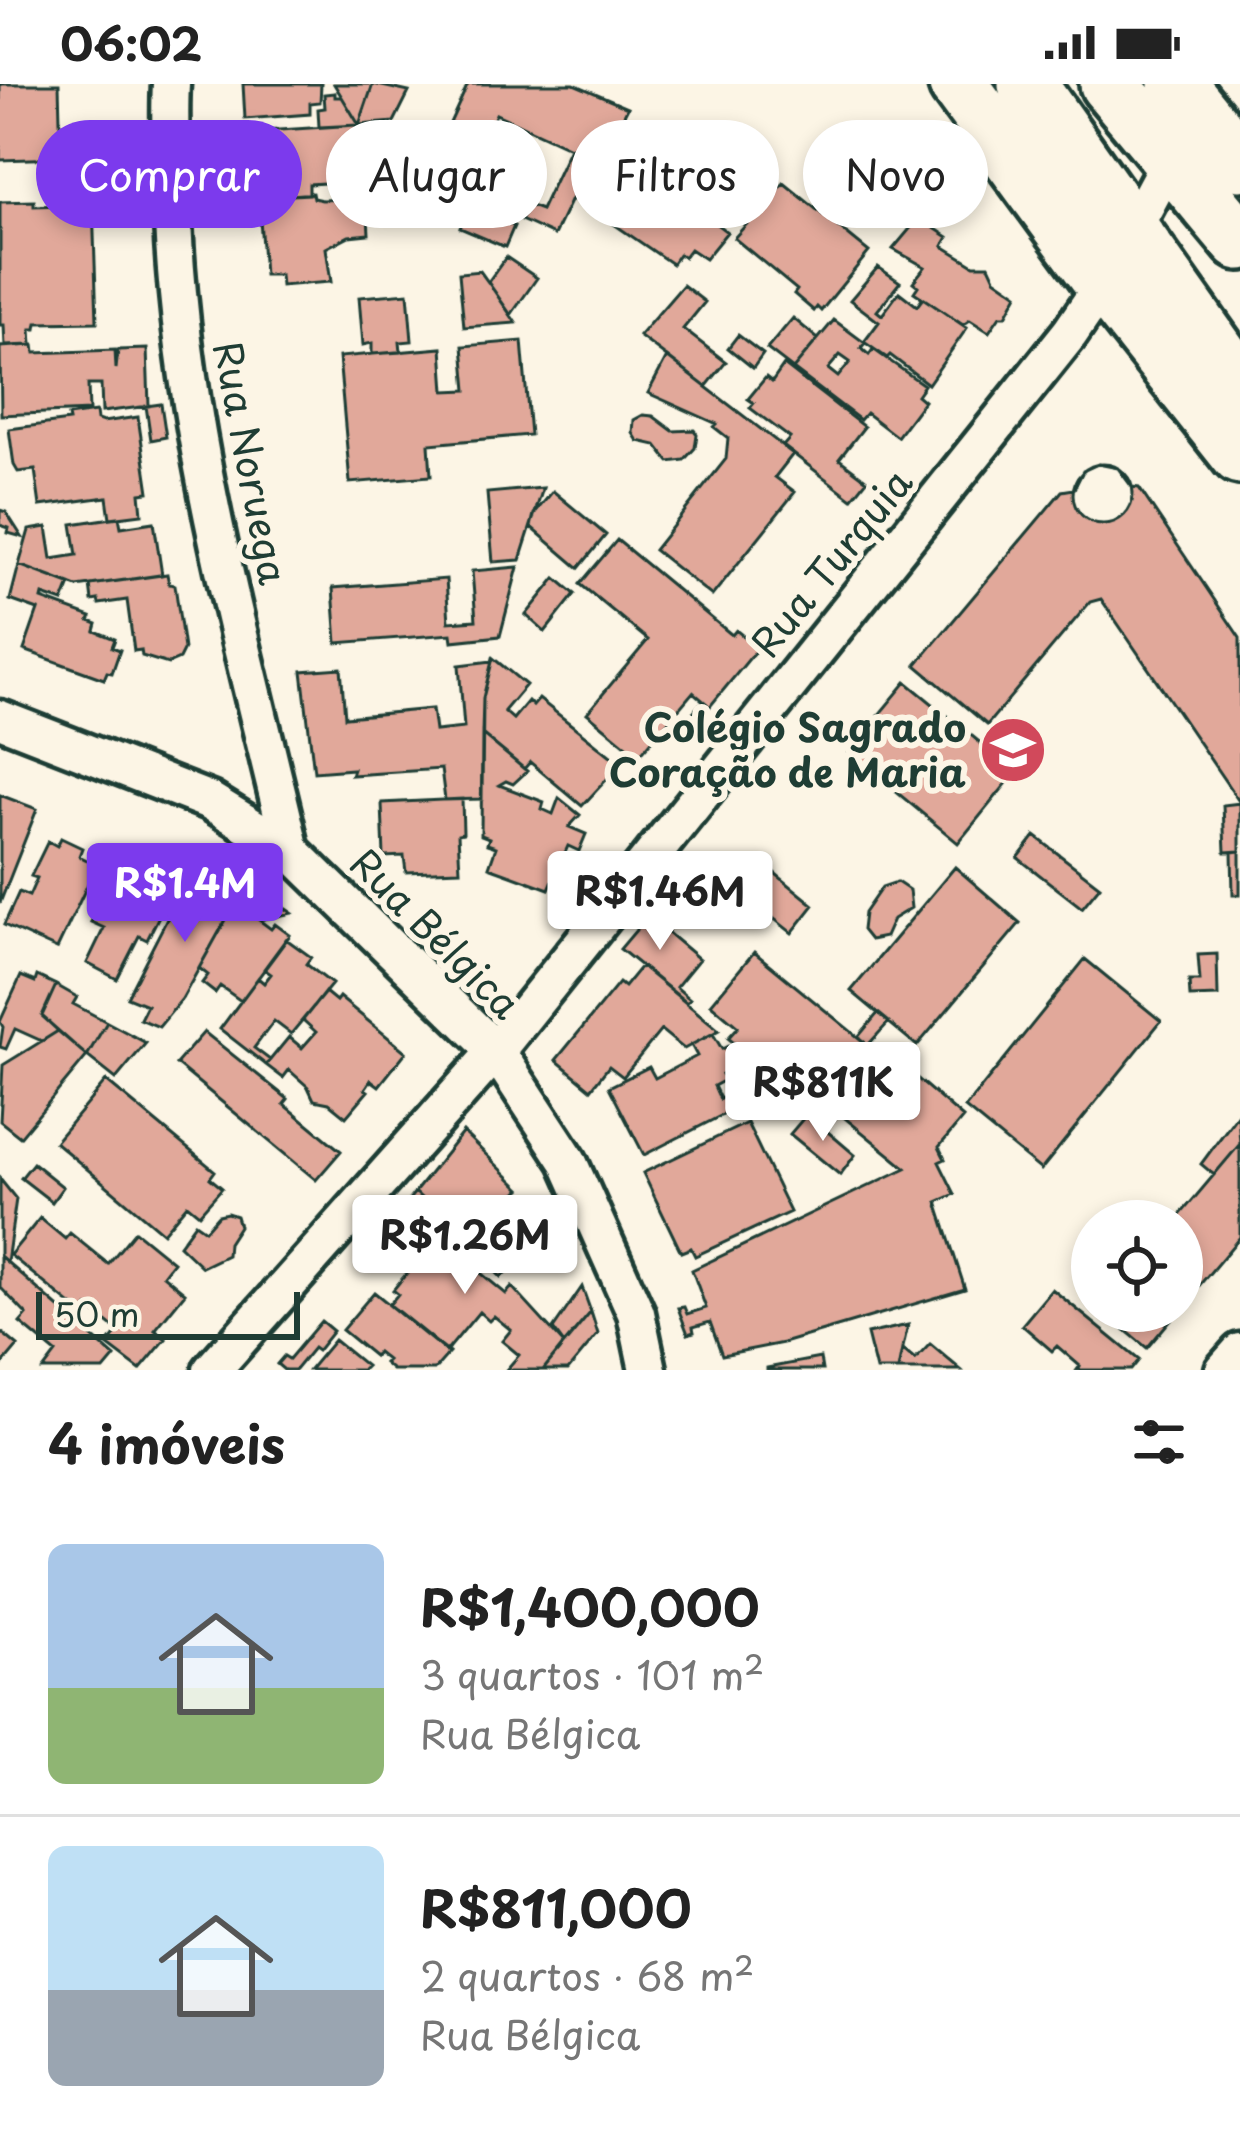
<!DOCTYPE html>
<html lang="pt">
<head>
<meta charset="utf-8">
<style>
	body { margin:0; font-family:"Playpen Sans",sans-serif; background:#f2f2f2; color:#222; height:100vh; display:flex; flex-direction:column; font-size:45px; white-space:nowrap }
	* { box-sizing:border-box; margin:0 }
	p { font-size:39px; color:#767676 }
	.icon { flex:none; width:66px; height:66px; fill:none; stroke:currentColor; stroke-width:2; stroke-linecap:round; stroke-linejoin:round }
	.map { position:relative; height:1286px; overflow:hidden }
	.panel { display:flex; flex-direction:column; background:#fff; flex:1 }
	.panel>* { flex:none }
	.guide { position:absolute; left:36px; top:36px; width:1170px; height:108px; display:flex; gap:24px }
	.controls { position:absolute; left:1071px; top:1116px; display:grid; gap:24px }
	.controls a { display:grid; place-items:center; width:132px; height:132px; border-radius:50%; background:#fff; box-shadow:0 6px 18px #0003; font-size:60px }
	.scale { position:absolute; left:36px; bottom:30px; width:264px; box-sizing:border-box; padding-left:12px; border:6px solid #1f3d34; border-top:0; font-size:33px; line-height:42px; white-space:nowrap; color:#1f3d34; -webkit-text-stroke:9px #fcf5e5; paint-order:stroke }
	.price { position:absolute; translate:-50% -102px; padding:0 27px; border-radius:12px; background:#fff; color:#222; font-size:39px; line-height:78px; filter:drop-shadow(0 3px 6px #0008) }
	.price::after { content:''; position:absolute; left:50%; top:72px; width:36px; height:27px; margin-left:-18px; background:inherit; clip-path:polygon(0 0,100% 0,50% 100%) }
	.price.selected { background:#7c3aed; color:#fff }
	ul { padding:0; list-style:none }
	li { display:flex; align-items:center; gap:36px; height:300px; padding:0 48px }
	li+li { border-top:3px solid #e0e0e0 }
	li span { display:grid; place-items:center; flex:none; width:336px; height:240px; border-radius:18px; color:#555 }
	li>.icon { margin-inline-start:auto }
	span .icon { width:144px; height:144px; fill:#fffc; stroke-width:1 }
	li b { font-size:51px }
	h2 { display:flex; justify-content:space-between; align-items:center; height:144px; padding:0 48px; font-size:51px }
	.tag { padding:0 42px; border-radius:54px; background:#fff; box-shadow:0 6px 18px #0003; font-size:42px; line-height:108px }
	.tag.selected { background:#7c3aed; color:#fff }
	.status { display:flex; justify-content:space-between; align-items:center; height:84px; padding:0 60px; background:#fff; direction:ltr }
	.status svg { height:33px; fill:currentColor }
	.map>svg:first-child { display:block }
	.building { fill:#e1a89a; stroke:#1f3d34; stroke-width:3; fill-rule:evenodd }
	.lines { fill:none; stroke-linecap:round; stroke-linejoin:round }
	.minor-casing { stroke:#1f3d34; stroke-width:45 }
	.primary-casing { stroke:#1f3d34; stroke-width:66 }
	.minor { stroke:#fcf5e5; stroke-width:36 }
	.primary { stroke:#fcf5e5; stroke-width:57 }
	.labels { text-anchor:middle; stroke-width:12; stroke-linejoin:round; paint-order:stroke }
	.street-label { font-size:39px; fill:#1f3d34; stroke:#fcf5e5 }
	.poi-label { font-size:39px; font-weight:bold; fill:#1f3d34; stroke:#fcf5e5; text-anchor:end }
</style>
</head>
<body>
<div class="status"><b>06:02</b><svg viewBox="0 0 49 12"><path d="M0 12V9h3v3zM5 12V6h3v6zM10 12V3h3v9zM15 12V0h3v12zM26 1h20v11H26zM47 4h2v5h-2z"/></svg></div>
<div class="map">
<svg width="1240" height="1286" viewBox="0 0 1240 1286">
	<rect width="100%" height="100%" fill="#fcf5e5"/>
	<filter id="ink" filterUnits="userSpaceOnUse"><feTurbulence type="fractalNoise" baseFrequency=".00833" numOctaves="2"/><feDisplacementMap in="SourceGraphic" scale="24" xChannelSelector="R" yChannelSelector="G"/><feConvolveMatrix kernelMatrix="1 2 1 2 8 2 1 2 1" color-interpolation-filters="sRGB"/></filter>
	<g filter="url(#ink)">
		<path class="building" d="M 0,0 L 59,0 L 61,74 L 0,76 Z
			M 243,0 L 321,0 L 320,18 L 310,19 L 310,30 L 245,35 Z
			M 334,0 L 373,0 L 359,41 L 342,13 Z
			M 373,0 L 409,8 L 394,38 L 359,41 Z
			M 468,0 L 574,0 L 628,23 L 581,115 L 573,111 L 554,151 L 521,136 L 528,121 L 541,126 L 570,64 L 496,30 L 467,93 L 480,99 L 473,115 L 425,93 Z
			M 335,9 L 335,13 L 342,13 L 359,41 L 319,43 L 318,25 L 325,24 L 324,10 Z
			M 356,41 L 359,97 L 309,100 L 309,110 L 274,112 L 273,103 L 252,104 L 249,48 Z
			M 728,49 L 770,78 L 749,109 L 736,100 L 711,136 L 727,148 L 705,175 L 690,165 L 684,173 L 679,170 L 672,180 L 602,132 L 658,57 L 672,67 L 681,53 L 712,73 Z
			M 418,60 L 405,89 L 413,101 L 367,105 L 364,64 Z
			M 784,99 L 869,168 L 821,227 L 817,223 L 814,227 L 794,210 L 797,206 L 734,154 Z
			M 312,109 L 313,114 L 322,116 L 367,114 L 369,150 L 349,152 L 326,164 L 331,198 L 281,202 L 280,191 L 264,191 L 259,121 L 280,120 L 279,112 Z
			M 34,117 L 34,122 L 93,120 L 97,238 L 37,239 L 36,245 L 31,245 L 32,261 L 5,262 L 4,241 L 0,241 L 0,118 Z
			M 469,123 L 514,142 L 505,163 L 460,144 Z
			M 919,134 L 948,153 L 943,162 L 974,181 L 989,181 L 995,194 L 1018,210 L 1006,232 L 1000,232 L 989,248 L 970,236 L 963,241 L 914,208 L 918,202 L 913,198 L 925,183 L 893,165 Z
			M 506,173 L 537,194 L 511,231 L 488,198 Z
			M 878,183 L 900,198 L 877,227 L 882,231 L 899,208 L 917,222 L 923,214 L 967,244 L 928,300 L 890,271 L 887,274 L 864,258 L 879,238 L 850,216 Z
			M 480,187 L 488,198 L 516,239 L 464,243 L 459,189 Z
			M 683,201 L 705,218 L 683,245 L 726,278 L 706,303 L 639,252 Z
			M 408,209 L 412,257 L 400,258 L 401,268 L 372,270 L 372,259 L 363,261 L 359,213 Z
			M 793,234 L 818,255 L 793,285 L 767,265 Z
			M 834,236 L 865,259 L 861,264 L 869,271 L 873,265 L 924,301 L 917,311 L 924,317 L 897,353 L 866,329 L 860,336 L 793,285 ZM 840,271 L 850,278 L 838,293 L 828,285 Z
			M 738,251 L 763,270 L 753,284 L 728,264 Z
			M 522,257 L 530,351 L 429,360 L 431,392 L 350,399 L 339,273 L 442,264 L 445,307 L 467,306 L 463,262 Z
			M 34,261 L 35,269 L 115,266 L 116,285 L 118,266 L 147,265 L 149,322 L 102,328 L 101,301 L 88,301 L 89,327 L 1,331 L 0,263 Z
			M 667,273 L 793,370 L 775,393 L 795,408 L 712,512 L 654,466 L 726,375 L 728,354 L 714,343 L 717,340 L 648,309 Z
			M 784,281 L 864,343 L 839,375 L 867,396 L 852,415 L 783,362 L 790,354 L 750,324 L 754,319 L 748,315 L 766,293 L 772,298 Z
			M 161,320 L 166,353 L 151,356 L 146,322 Z
			M 96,328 L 97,336 L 103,338 L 138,333 L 149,408 L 140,409 L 142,430 L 110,434 L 107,413 L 40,422 L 35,386 L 18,388 L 14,381 L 9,345 L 69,337 L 68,332 Z
			M 643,331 L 653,332 L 673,347 L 694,346 L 697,350 L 695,364 L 684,376 L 669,378 L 656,361 L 638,357 L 633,349 L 634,336 Z
			M 1098,380 L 1118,384 L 1132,403 L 1139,404 L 1240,554 L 1240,767 L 1225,768 L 1223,721 L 1240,719 L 1101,515 L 1090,518 L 987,641 L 916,581 L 1062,407 L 1074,405 L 1083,387 Z
			M1073 410a30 30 0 1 1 60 0a30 30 0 1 1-60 0Z
			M 543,404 L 520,476 L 493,478 L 487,409 Z
			M 553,407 L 606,451 L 579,484 L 531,443 L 534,430 Z
			M 0,426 L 6,428 L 22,453 L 8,449 L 9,444 L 0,441 Z
			M 119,433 L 121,443 L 154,438 L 162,491 L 77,503 L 19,481 L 29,446 L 47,443 L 52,475 L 77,471 L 72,440 Z
			M 617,456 L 732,551 L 736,546 L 758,564 L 689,648 L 681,642 L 700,620 L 706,619 L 693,608 L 639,672 L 587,629 L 648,556 L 580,500 Z
			M 19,481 L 70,500 L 63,518 L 43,511 L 42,515 L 91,533 L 89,537 L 97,540 L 95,547 L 115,555 L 112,563 L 120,566 L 112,589 L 107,588 L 104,595 L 24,566 L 38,526 L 10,516 Z
			M 518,483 L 500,552 L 452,557 L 451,550 L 337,559 L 333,504 L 446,495 L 449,538 L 476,536 L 472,487 Z
			M 167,490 L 169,500 L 175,501 L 184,565 L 179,575 L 168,580 L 142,572 L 141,566 L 134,567 L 127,516 L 99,520 L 98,516 L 92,517 L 90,501 Z
			M 556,494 L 575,510 L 545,548 L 526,531 Z
			M 493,574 L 526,601 L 504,627 L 513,635 L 528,617 L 533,622 L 539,615 L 621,680 L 582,722 L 530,678 L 524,685 L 482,650 L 483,614 Z
			M 492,577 L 483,614 L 482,715 L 445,716 L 441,685 L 351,691 L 353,685 L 314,688 L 302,587 L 341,584 L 345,633 L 432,625 L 435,647 L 464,644 L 459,581 Z
			M 906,598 L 1016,688 L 958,759 L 848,668 Z
			M 482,650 L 527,687 L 513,700 L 506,697 L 499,701 L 544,718 L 542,725 L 553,730 L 559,714 L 580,731 L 569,743 L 586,750 L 579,767 L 568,762 L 549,805 L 489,783 L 496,763 L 487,760 L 489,754 L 481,751 Z
			M 0,711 L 37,725 L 0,819 Z
			M 462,715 L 463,749 L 458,750 L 460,786 L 406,788 L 404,772 L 384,773 L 382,719 Z
			M 1035,752 L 1100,802 L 1082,824 L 1018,774 Z
			M 61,754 L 82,764 L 79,772 L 97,781 L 57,865 L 4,841 L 19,808 L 29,812 L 37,794 L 31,792 L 48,757 L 57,762 Z
			M 1240,767 L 1240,811 L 1233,811 L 1232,768 Z
			M 116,769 L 159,791 L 155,800 L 163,803 L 155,820 L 163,824 L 147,856 L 139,852 L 117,895 L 87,879 L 104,844 L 91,838 L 115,791 L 108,787 Z
			M 218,778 L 247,798 L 182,915 L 159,943 L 140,935 L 147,921 L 127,913 L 171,827 L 174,828 L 188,802 L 204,809 Z
			M 955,783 L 1020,839 L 917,962 L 851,907 Z
			M 705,785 L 731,807 L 714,827 L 688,805 Z
			M 771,786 L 814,821 L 792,849 L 748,814 Z
			M 247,798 L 292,829 L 259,836 L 271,845 L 275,840 L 290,851 L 241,917 L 220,902 L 215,909 L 202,899 L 208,891 L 199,884 Z
			M 897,798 L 909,806 L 911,824 L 893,835 L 885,853 L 870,856 L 862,846 L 864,829 L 882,803 Z
			M 657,821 L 664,827 L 655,838 L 699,875 L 676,903 L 690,915 L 687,919 L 620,865 Z
			M 286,855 L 311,873 L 306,880 L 332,900 L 291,950 L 274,937 L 254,964 L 270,976 L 266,981 L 220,945 L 258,894 L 264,899 L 271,890 L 264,885 Z
			M 754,868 L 892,981 L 897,977 L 963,1034 L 939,1063 L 945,1075 L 939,1078 L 955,1110 L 937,1118 L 965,1205 L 783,1259 L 722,1271 L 710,1238 L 693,1243 L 694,1248 L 688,1250 L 678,1224 L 684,1223 L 687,1230 L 706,1224 L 692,1186 L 906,1084 L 834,1025 L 826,1035 L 728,954 L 738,943 L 711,920 Z
			M 1217,870 L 1218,912 L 1190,913 L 1189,897 L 1200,897 L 1198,871 Z
			M 1085,875 L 1161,937 L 1041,1086 L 965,1024 Z
			M 641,882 L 719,946 L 684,965 L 661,946 L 623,993 L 609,982 L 591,1005 L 556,976 L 619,899 L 624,903 Z
			M 21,892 L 35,898 L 37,892 L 56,901 L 42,932 L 58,947 L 42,957 L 15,945 L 6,965 L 0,963 L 3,943 L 0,938 Z
			M 56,901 L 77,913 L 73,920 L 107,938 L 87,972 L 42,932 Z
			M 325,908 L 336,917 L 339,913 L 406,968 L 379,1002 L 371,996 L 365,1005 L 368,1007 L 346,1033 L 329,1019 L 314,1016 L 308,1003 L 289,986 L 283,994 L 266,981 L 289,953 L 302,964 L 316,948 L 303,936 Z
			M 878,929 L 889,938 L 868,961 L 858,953 Z
			M 107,938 L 146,959 L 116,995 L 87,972 Z
			M 58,947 L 87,972 L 20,1053 L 0,1037 L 3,981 Z
			M 204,948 L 288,1015 L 284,1020 L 341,1067 L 316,1096 L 176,980 Z
			M 713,950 L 722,965 L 734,959 L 783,1000 L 644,1071 L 609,1003 L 649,983 L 655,994 L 697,972 L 691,961 ZM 737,982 L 748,1004 L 720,1015 L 714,1002 L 725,996 L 722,990 Z
			M 106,997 L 215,1087 L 210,1094 L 222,1104 L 199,1130 L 187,1120 L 163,1149 L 55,1058 Z
			M 807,1030 L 855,1071 L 840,1091 L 790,1050 Z
			M 1238,1030 L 1240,1060 L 1214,1091 L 1201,1080 Z
			M 747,1039 L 790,1128 L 695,1172 L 691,1164 L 681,1168 L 643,1089 Z
			M 463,1048 L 521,1105 L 513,1112 L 527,1126 L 520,1134 L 556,1168 L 539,1185 L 523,1170 L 501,1193 L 415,1108 Z
			M 1240,1060 L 1240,1153 L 1182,1222 L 1182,1137 L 1175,1137 Z
			M 33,1079 L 63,1103 L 52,1118 L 21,1094 Z
			M 0,1095 L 16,1115 L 7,1178 L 0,1172 Z
			M 415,1108 L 457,1149 L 447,1161 L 506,1210 L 512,1203 L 564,1260 L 543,1286 L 506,1286 L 519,1271 L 502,1257 L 511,1246 L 494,1232 L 489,1237 L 479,1228 L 446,1268 L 389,1221 L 398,1210 L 393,1206 L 433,1157 L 399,1128 Z
			M 227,1129 L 236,1132 L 239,1142 L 228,1159 L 227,1171 L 202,1183 L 179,1161 L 195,1139 L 205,1146 L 218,1131 Z
			M 40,1134 L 65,1155 L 70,1149 L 108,1180 L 135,1147 L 173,1178 L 163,1191 L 185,1209 L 155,1246 L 166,1255 L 140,1286 L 107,1261 L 118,1247 L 88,1223 L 82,1230 L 10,1171 Z
			M 0,1172 L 115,1273 L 104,1286 L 43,1286 L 56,1269 L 20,1239 L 27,1231 L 0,1203 Z
			M 582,1203 L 591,1228 L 564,1260 L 553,1245 Z
			M 1052,1205 L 1139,1276 L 1131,1286 L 1077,1286 L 1080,1282 L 1057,1262 L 1052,1267 L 1022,1241 Z
			M 374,1208 L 449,1269 L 434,1286 L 392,1286 L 384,1279 L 387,1276 L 377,1268 L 374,1272 L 342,1246 Z
			M 1102,1227 L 1178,1227 L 1147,1264 Z
			M 591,1228 L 598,1250 L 568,1286 L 543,1286 Z
			M 321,1237 L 333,1247 L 317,1267 L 313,1264 L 295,1286 L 284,1286 L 277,1280 L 284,1272 L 289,1275 Z
			M 908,1241 L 898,1286 L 876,1286 L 867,1250 Z
			M 0,1247 L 18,1262 L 2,1281 L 0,1279 Z
			M 334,1256 L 366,1282 L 362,1286 L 309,1286 Z
			M 930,1260 L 961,1286 L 898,1286 L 902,1265 L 915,1276 Z
			M 820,1274 L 822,1286 L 767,1286 L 767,1284 Z"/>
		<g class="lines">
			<g class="minor-casing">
				<path id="minor" d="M 171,0 C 169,33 171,67 172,101 C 175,326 240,549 291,767
					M 0,635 L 210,717 L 291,767 L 496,967 L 568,1077 L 636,1229 L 648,1286
					M 212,1286 L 496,967 L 1070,249 L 1104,199 L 1178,61
					M 1224,1286 L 1240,1268"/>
			</g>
			<g class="primary-casing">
				<path id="primary" d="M 958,0 L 1104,199 L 1240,371
					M 1027,0 L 1240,301
					M 1109,0 L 1240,157
					M 1177,0 L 1240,78"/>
			</g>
			<use href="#minor" class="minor"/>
			<use href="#primary" class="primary"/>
		</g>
	</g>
	<defs>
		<g id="school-disc" transform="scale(3.45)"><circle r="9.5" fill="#d1495b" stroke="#fcf5e5"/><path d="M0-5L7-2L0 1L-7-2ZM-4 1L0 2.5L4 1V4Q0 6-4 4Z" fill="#fff"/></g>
	</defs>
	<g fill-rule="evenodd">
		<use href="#school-disc" x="1013" y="666"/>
	</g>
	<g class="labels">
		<g class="street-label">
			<text transform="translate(250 379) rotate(79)" y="14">Rua Noruega</text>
			<text transform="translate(832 479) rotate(-51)" y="14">Rua Turquia</text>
			<text transform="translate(435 850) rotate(45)" y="14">Rua Bélgica</text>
		</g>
		<g class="poi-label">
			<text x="966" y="658">Colégio Sagrado<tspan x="966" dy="45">Coração de Maria</tspan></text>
		</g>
	</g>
</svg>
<div class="controls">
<a><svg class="icon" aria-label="locate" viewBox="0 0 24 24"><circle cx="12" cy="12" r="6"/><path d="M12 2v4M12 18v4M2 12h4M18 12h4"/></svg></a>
</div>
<div class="scale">50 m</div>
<b class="price selected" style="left:185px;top:861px">R$1.4M</b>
<b class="price" style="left:660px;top:869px">R$1.46M</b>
<b class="price" style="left:823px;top:1060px">R$811K</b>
<b class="price" style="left:465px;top:1213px">R$1.26M</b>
<div class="guide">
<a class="tag selected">Comprar</a>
<a class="tag">Alugar</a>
<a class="tag">Filtros</a>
<a class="tag">Novo</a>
</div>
</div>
<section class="panel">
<h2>4 imóveis<svg class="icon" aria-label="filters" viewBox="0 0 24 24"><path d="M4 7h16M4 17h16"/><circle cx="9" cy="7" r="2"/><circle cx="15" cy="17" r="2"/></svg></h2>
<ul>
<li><span style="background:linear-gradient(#a9c7e8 60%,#8fb573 0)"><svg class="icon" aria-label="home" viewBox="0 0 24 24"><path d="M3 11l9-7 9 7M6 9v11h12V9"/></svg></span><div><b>R$1,400,000</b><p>3 quartos · 101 m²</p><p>Rua Bélgica</p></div></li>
<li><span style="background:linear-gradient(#bfe0f5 60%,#9aa5b1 0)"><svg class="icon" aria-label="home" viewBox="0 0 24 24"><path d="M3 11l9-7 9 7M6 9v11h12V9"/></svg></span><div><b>R$811,000</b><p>2 quartos · 68 m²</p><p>Rua Bélgica</p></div></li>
</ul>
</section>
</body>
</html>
